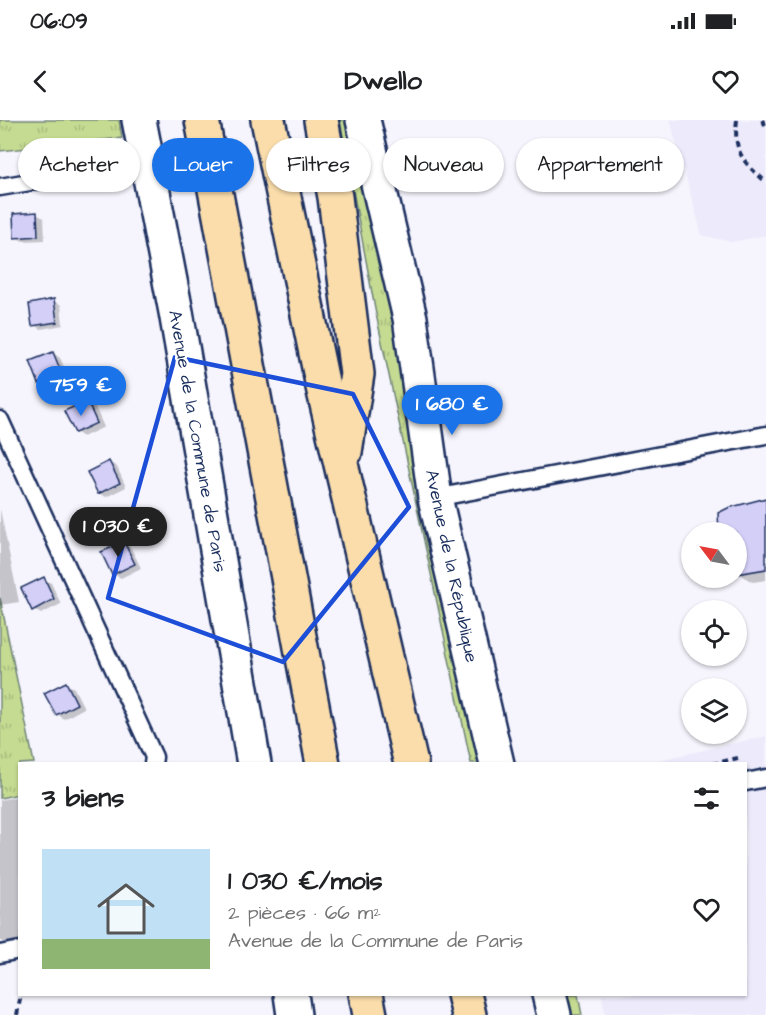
<!DOCTYPE html>
<html lang="fr">
<head>
<meta charset="utf-8">
<style>
	body { margin:0; font-family:"Architects Daughter",sans-serif; background:#f6f6f6; color:#202124; height:100vh; display:flex; flex-direction:column; font-size:22px; white-space:nowrap }
	* { box-sizing:border-box; margin:0 }
	p { font-size:20px; color:#757577 }
	.icon { flex:none; width:33px; height:33px; fill:none; stroke:currentColor; stroke-width:2; stroke-linecap:round; stroke-linejoin:round }
	.map { position:relative; flex:1; overflow:hidden }
	.drawer { position:absolute; left:18px; top:642px; width:729px; height:234px; display:flex; flex-direction:column; background:#fff; border-radius:0px; box-shadow:0 2px 4px #0004 }
	.drawer>* { flex:none }
	.top-card { position:absolute; left:18px; top:18px; width:730px; height:54px; display:flex; gap:12px }
	.needle { width:39px; rotate:302deg }
	.buttons { position:absolute; left:681px; top:402px; display:grid; gap:12px }
	.buttons a { display:grid; place-items:center; width:66px; height:66px; border-radius:50%; background:#fff; box-shadow:0 2px 4px #0004; font-size:30px }
	.price { position:absolute; translate:-50% -51px; padding:0 14px; border-radius:21px; background:#1a73e8; color:#fff; font-size:20px; line-height:39px; filter:drop-shadow(0 2px 3px #0008) }
	.price::after { content:''; position:absolute; left:50%; top:36px; width:18px; height:14px; margin-left:-9px; background:inherit; clip-path:polygon(0 0,100% 0,50% 100%) }
	.price.on { background:#222; color:#fff }
	ul { padding:0; list-style:none }
	li { display:flex; align-items:center; gap:18px; height:150px; padding:0 24px }
	li span { display:grid; place-items:center; flex:none; width:168px; height:120px; border-radius:0px; color:#555 }
	li>.icon { margin-inline-start:auto }
	span .icon { width:72px; height:72px; fill:#fffc; stroke-width:1 }
	li b { font-size:26px }
	h2 { display:flex; justify-content:space-between; align-items:center; height:72px; padding:0 24px; font-size:26px }
	.pill { padding:0 21px; border-radius:27px; background:#fff; box-shadow:0 2px 4px #0004; font-size:21px; line-height:54px }
	.pill.on { background:#1a73e8; color:#fff }
	.status { display:flex; justify-content:space-between; align-items:center; height:42px; padding:0 30px; background:#fff; direction:ltr }
	.status svg { height:16px; fill:currentColor }
	header { display:flex; justify-content:space-between; align-items:center; height:78px; padding:0 24px; background:#fff; font-size:27px; font-weight:700 }
	.map>svg:first-child { display:block }
	.built { fill:#eceafb }
	.grass { fill:url(#grass-tufts); stroke:#708578; stroke-width:1.5 }
	.shadow { fill:#0003 }
	.building { fill:#d3cff7; stroke:#1b2f5e; stroke-width:1.5 }
	.lines { fill:none; stroke-linecap:round; stroke-linejoin:round }
	.service-casing { stroke:#1b2f5e; stroke-width:21 }
	.secondary-casing { stroke:#1b2f5e; stroke-width:38 }
	.motorway-casing { stroke:#1b2f5e; stroke-width:38 }
	.path { stroke:#1b2f5e; stroke-width:4; stroke-dasharray:6 4.5; stroke-linecap:butt }
	.service { stroke:#fff; stroke-width:16 }
	.secondary { stroke:#fff; stroke-width:33 }
	.motorway { stroke:#faddab; stroke-width:33 }
	.marked { fill:none; stroke:#1d4ed8; stroke-width:4.5; stroke-linejoin:round }
	.labels { text-anchor:middle; stroke-width:5; stroke-linejoin:round; paint-order:stroke }
	.street-label { font-size:18px; fill:#1b2f5e; stroke:#fff }
</style>
</head>
<body>
<div class="status"><b>06:09</b><svg viewBox="0 0 49 12"><path d="M0 12V9h3v3zM5 12V6h3v6zM10 12V3h3v9zM15 12V0h3v12zM26 1h20v11H26zM47 4h2v5h-2z"/></svg></div>
<header><svg class="icon" aria-label="back" viewBox="0 0 24 24"><path d="M15 5l-7 7 7 7"/></svg>Dwello<svg class="icon" aria-label="heart" viewBox="0 0 24 24"><path d="M12 20l-8-8c-3-5 5-10 8-4 3-6 11-1 8 4z"/></svg></header>
<div class="map">
<svg width="766" height="895" viewBox="0 0 766 895">
	<defs>
		<pattern id="grass-tufts" width="24" height="20" patternUnits="userSpaceOnUse" patternTransform="scale(1.5)"><rect width="24" height="20" fill="#c5db91"/><path d="M3 7l-1-3M5 7V3M7 7l1-3M15 17l-1-3M17 17v-4M19 17l1-3" fill="none" stroke="#a9bc7f"/></pattern>
	</defs>
	<rect width="100%" height="100%" fill="#f6f5fd"/>
	<filter id="ink" filterUnits="userSpaceOnUse"><feTurbulence type="fractalNoise" baseFrequency=".0167" numOctaves="2"/><feDisplacementMap in="SourceGraphic" scale="12" xChannelSelector="R" yChannelSelector="G"/><feConvolveMatrix kernelMatrix="1 2 1 2 8 2 1 2 1" color-interpolation-filters="sRGB"/></filter>
	<g filter="url(#ink)">
		<path class="built" d="M 670,0 L 766,0 L 766,115 L 731,122 L 702,115 Z
			M 766,616 L 766,895 L 605,895 L 602,875 L 746,874 L 746,644 L 646,643 Z"/>
		<path class="grass" d="M 0,0 L 119,0 L 122,18 L 0,31 Z
			M 340,0 L 353,0 L 405,237 L 412,335 L 485,643 L 471,643 L 375,189 Z
			M 0,478 L 34,643 L 20,644 L 19,674 L 0,678 Z
			M 566,875 L 578,875 L 582,895 L 570,895 Z"/>
		<path class="shadow" d="M 36,94 L 44,98 L 45,120 L 23,121 L 15,117 Z
			M 53,181 L 61,185 L 63,205 L 41,209 L 33,205 Z
			M 53,233 L 60,238 L 69,258 L 48,267 L 41,263 Z
			M 87,282 L 95,287 L 104,307 L 83,317 L 76,312 Z
			M 109,342 L 117,347 L 126,367 L 106,377 L 99,373 Z
			M 766,386 L 766,460 L 753,462 L 737,453 L 736,412 L 722,412 L 720,404 Z
			M 0,389 L 19,482 L 0,485 Z
			M 124,423 L 131,428 L 141,448 L 121,458 L 113,454 Z
			M 44,459 L 51,463 L 61,484 L 41,494 L 33,489 Z
			M 66,564 L 74,568 L 84,588 L 64,599 L 57,594 Z
			M 20,676 L 20,828 L 15,829 L 0,820 L 0,680 Z"/>
		<path class="building" d="M 37,92 L 38,116 L 14,118 L 13,94 Z
			M 54,179 L 57,202 L 32,206 L 29,184 Z
			M 53,232 L 62,254 L 39,264 L 30,241 Z
			M 87,281 L 97,303 L 75,313 L 64,291 Z
			M 109,341 L 120,363 L 98,374 L 87,352 Z
			M 766,378 L 766,449 L 736,454 L 736,412 L 719,412 L 718,393 L 728,388 Z
			M 124,422 L 135,444 L 112,455 L 101,432 Z
			M 44,457 L 54,479 L 32,491 L 21,468 Z
			M 66,562 L 77,584 L 56,595 L 44,573 Z"/>
		<g class="lines">
			<g class="service-casing">
				<path id="service" d="M 0,67 L 147,42
					M 0,300 L 154,637 L 153,644
					M 435,378 L 766,315
					M 746,662 L 766,658
					M 0,834 L 20,830"/>
			</g>
			<g class="secondary-casing">
				<path id="secondary" d="M 139,0 L 176,192 L 254,644
					M 363,0 L 410,198 L 435,378 L 497,644
					M 291,874 L 294,895
					M 549,874 L 554,895"/>
			</g>
			<g class="motorway-casing">
				<path id="motorway" d="M 202,0 L 323,644
					M 268,0 L 323,267 L 411,644
					M 321,0 L 335,77 L 357,254 L 345,332
					M 366,874 L 370,895
					M 464,874 L 469,895"/>
			</g>
			<path class="path" d="M 737,0 C 733,32 743,42 766,62
				M 762,0 L 766,6
				M 712,644 L 738,638
				M 17,895 L 21,874"/>
			<use href="#service" class="service"/>
			<use href="#secondary" class="secondary"/>
			<use href="#motorway" class="motorway"/>
		</g>
	</g>
	<path class="marked" d="M 175,237 L 353,274 L 409,387 L 283,542 L 108,478 Z"/>
	<g class="labels">
		<g class="street-label">
			<text transform="translate(198 321) rotate(80)" y="6">Avenue de la Commune de Paris</text>
			<text transform="translate(452 446) rotate(78)" y="6">Avenue de la République</text>
		</g>
	</g>
</svg>
<div class="buttons">
<a><svg class="needle" viewBox="-14 -14 28 28"><path d="M0-13l5 13h-10z" fill="#e53935"/><path d="M0 13l5-13h-10z" fill="#757577"/></svg></a>
<a><svg class="icon" aria-label="locate" viewBox="0 0 24 24"><circle cx="12" cy="12" r="6"/><path d="M12 2v4M12 18v4M2 12h4M18 12h4"/></svg></a>
<a><svg class="icon" aria-label="layers" viewBox="0 0 24 24"><path d="M12 4l9 5-9 5-9-5zM3 14l9 5 9-5"/></svg></a>
</div>
<b class="price" style="left:81px;top:297px">759 €</b>
<b class="price" style="left:452px;top:316px">1 680 €</b>
<b class="price on" style="left:118px;top:438px">1 030 €</b>
<div class="top-card">
<a class="pill">Acheter</a>
<a class="pill on">Louer</a>
<a class="pill">Filtres</a>
<a class="pill">Nouveau</a>
<a class="pill">Appartement</a>
</div>
<section class="drawer">
<h2>3 biens<svg class="icon" aria-label="filters" viewBox="0 0 24 24"><path d="M4 7h16M4 17h16"/><circle cx="9" cy="7" r="2"/><circle cx="15" cy="17" r="2"/></svg></h2>
<ul>
<li><span style="background:linear-gradient(#bfe0f5 75%,#8fb573 0)"><svg class="icon" aria-label="home" viewBox="0 0 24 24"><path d="M3 11l9-7 9 7M6 9v11h12V9"/></svg></span><div><b>1 030 €/mois</b><p>2 pièces · 66 m²</p><p>Avenue de la Commune de Paris</p></div><svg class="icon" aria-label="heart" viewBox="0 0 24 24"><path d="M12 20l-8-8c-3-5 5-10 8-4 3-6 11-1 8 4z"/></svg></li>
</ul>
</section>
</div>
</body>
</html>
